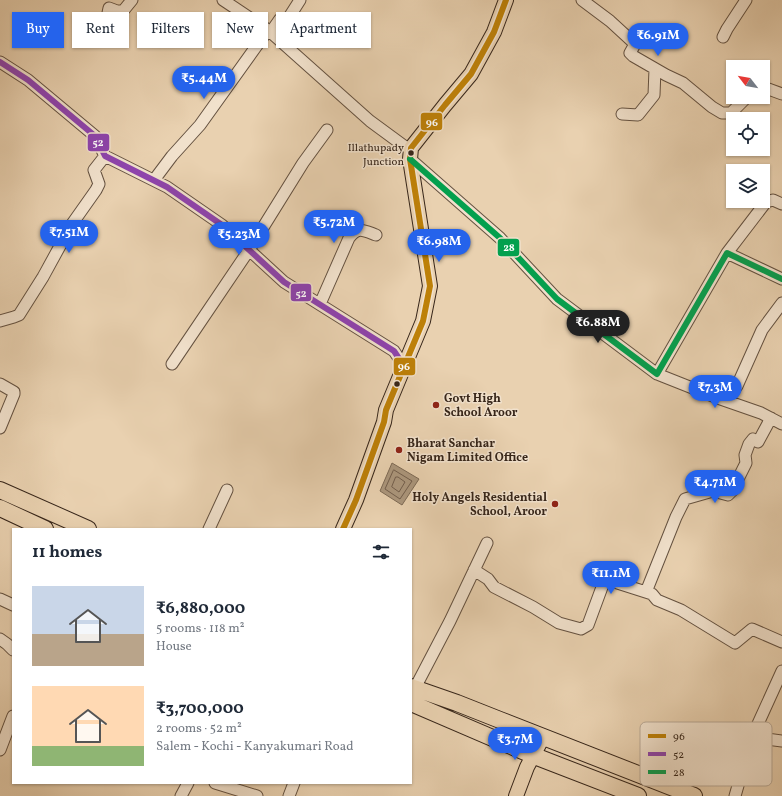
<!DOCTYPE html>
<html lang="en">
<head>
<meta charset="utf-8">
<style>
	body { margin:0; font-family:Vollkorn,serif; background:#f2f2f3; color:#1f2937; height:100vh; display:flex; flex-direction:column; font-size:15px; white-space:nowrap }
	* { box-sizing:border-box; margin:0 }
	p { font-size:13px; color:#747a83 }
	.icon { flex:none; width:22px; height:22px; fill:none; stroke:currentColor; stroke-width:2; stroke-linecap:round; stroke-linejoin:round }
	.map { position:relative; flex:1; overflow:hidden }
	.side { position:absolute; left:12px; top:528px; width:400px; height:256px; display:flex; flex-direction:column; background:#fff; border-radius:0px; box-shadow:0 1px 3px #0004 }
	.side>* { flex:none }
	.banner { position:absolute; left:12px; top:12px; width:400px; height:36px; display:flex; gap:8px }
	.needle { width:26px; rotate:301deg }
	.buttons { position:absolute; left:726px; top:60px; display:grid; gap:8px }
	.buttons a { display:grid; place-items:center; width:44px; height:44px; border-radius:0px; background:#fff; box-shadow:0 1px 3px #0004; font-size:20px }
	.price { position:absolute; translate:-50% -34px; padding:0 9px; border-radius:14px; background:#2563eb; color:#fff; font-size:13px; line-height:26px; filter:drop-shadow(0 1px 2px #0008) }
	.price::after { content:''; position:absolute; left:50%; top:24px; width:12px; height:9px; margin-left:-6px; background:inherit; clip-path:polygon(0 0,100% 0,50% 100%) }
	.price.active { background:#222; color:#fff }
	ul { padding:0; list-style:none }
	li { display:flex; align-items:center; gap:12px; height:100px; padding:0 20px }
	li span { display:grid; place-items:center; flex:none; width:112px; height:80px; border-radius:0px; color:#555 }
	li>.icon { margin-inline-start:auto }
	span .icon { width:48px; height:48px; fill:#fffc; stroke-width:1 }
	li b { font-size:17px }
	h2 { display:flex; justify-content:space-between; align-items:center; height:48px; padding:0 20px; font-size:17px }
	.tag { padding:0 14px; border-radius:0px; background:#fff; box-shadow:0 1px 3px #0004; font-size:14px; line-height:36px }
	.tag.active { background:#2563eb; color:#fff }
	.map>svg:first-child { display:block }
	.water { fill:#ac977d; stroke:#7d6a55 }
	.lines { fill:none; stroke-linecap:round; stroke-linejoin:round }
	.shore { stroke:#725e4c; stroke-width:1 }
	.minor-casing { stroke:#645140; stroke-width:13 }
	.major-casing { stroke:#37261a; stroke-width:16 }
	.highway-casing { stroke:#37261a; stroke-width:18 }
	.minor { stroke:#f1e1cc; stroke-width:11 }
	.major { stroke:#e9d1b0; stroke-width:14 }
	.highway { stroke:#e9d1b0; stroke-width:16 }
	.bus-1-casing { stroke:#f1e1cc; stroke-width:9 }
	.bus-2-casing { stroke:#f1e1cc; stroke-width:9 }
	.bus-3-casing { stroke:#f1e1cc; stroke-width:9 }
	.bus-1 { stroke:#bd8008; stroke-width:6 }
	.bus-2 { stroke:#8e44ad; stroke-width:6 }
	.bus-3 { stroke:#03a04e; stroke-width:6 }
	.bus-dot { fill:#37261a; stroke:#f1e1cc; stroke-width:1.5 }
	.poi-dot { fill:#8f2418; stroke:#f1e1cc; stroke-width:1.5 }
	.labels { text-anchor:middle; stroke-width:3; stroke-linejoin:round; paint-order:stroke }
	.bus-label { font-size:11px; fill:#37261a; stroke:#f1e1cc; text-anchor:end }
	.poi-label { font-size:12px; font-weight:bold; fill:#37261a; stroke:#f1e1cc; text-anchor:start }
	.key { fill:#f1e1cc; stroke:#b9a997; stroke-width:1 }
	.key-label { font-size:11px; fill:#37261a }
	.line-badge { stroke:#f1e1cc; stroke-width:1.5 }
	.badge-label { font-size:11px; text-anchor:middle; font-weight:bold; fill:#fff }
</style>
</head>
<body>
<div class="map">
<svg width="782" height="796" viewBox="0 0 782 796">
	<rect width="100%" height="100%" fill="#e9d1b0"/>
	<filter id="stains"><feTurbulence type="fractalNoise" baseFrequency=".005" numOctaves="4"/><feColorMatrix values="0 0 0 0 .2 0 0 0 0 .09 0 0 0 0 .02 0 0 0 .5 -.17"/></filter>
	<radialGradient id="worn" r=".72"><stop offset=".6" stop-color="#630" stop-opacity="0"/><stop offset="1" stop-color="#630" stop-opacity=".3"/></radialGradient>
	<path class="water" d="M 392,463 L 419,479 L 402,505 L 380,491 Z"/>
	<g class="lines">
		<path class="shore" d="M 394,470 L 412,481 L 400,499 L 385,489 L 393,471 Z
			M 396,477 L 398,477 L 405,482 L 399,492 L 392,487 Z"/>
		<g class="minor-casing">
			<path id="minor" d="M 223,0 L 268,30 L 370,121 L 404,146 L 411,148
				M 582,0 L 610,21 L 635,44 L 630,53 L 633,56 L 666,75 L 683,83 L 712,107 L 722,113 L 731,113 L 747,97
				M 104,32 L 109,8 L 117,11 L 123,11 L 132,0
				M 271,32 L 280,19 L 286,22 L 300,0
				M 723,37 L 727,29 L 746,0
				M 0,62 L 28,80 L 95,136 L 105,156 L 167,187 L 222,225 L 284,282 L 394,351 L 404,366
				M 763,87 L 782,94
				M 622,114 L 638,115 L 654,95 L 655,69
				M 410,159 L 500,238 L 557,299 L 657,374 L 727,253 L 782,279
				M 154,180 L 172,156 L 200,125 L 268,30
				M 727,253 L 766,202 L 773,200 L 782,204
				M 320,304 L 349,238 C 358,226 363,230 376,235
				M 0,321 L 14,317 L 19,315 L 43,277 L 72,224 L 96,190 L 99,184 L 94,170 L 105,156
				M 172,364 L 249,250 L 303,163 L 327,130
				M 657,374 L 715,397 L 761,413 L 782,424
				M 0,384 L 14,392 L 14,394 L 0,428
				M 727,401 L 737,386 L 762,330 L 782,303
				M 209,529 L 227,490
				M 474,570 L 488,579 L 494,587 L 533,607 L 559,623 L 581,629 L 588,625 L 605,579 L 652,594 L 657,600 L 681,610 L 735,643 L 752,629 L 782,642
				M 646,592 L 676,517 L 685,499 L 713,491 L 728,495 L 732,491 L 746,463 L 745,455 L 749,444 L 753,439 L 758,442 L 771,418
				M 0,599 L 13,605
				M 0,639 L 7,644 L 13,650
				M 415,688 L 450,621 L 487,543
				M 752,737 L 782,671
				M 0,750 L 13,716
				M 215,783 L 257,796
				M 181,796 L 188,783
				M 289,796 L 294,783
				M 735,796 L 752,737 L 782,741"/>
		</g>
		<g class="major-casing">
			<path id="major" d="M 343,529 L 356,500 L 384,422 L 386,410 L 423,321 L 430,286 L 410,159 L 411,148 L 445,105 L 471,74 L 494,32 L 506,0
				M 516,796 L 527,767 L 543,737"/>
		</g>
		<g class="highway-casing">
			<path id="highway" d="M 0,490 L 88,529
				M 0,508 L 45,529
				M 411,687 L 457,703 L 500,720 L 694,796
				M 411,703 L 532,755 L 638,796"/>
		</g>
		<use href="#minor" class="minor"/>
		<use href="#major" class="major"/>
		<use href="#highway" class="highway"/>
		<g class="bus-1-casing">
			<path id="bus-1" d="M 343,529 L 356,500 L 384,422 L 386,410 L 423,321 L 430,286 L 410,159 L 411,148 L 445,105 L 471,74 L 494,32 L 506,0"/>
		</g>
		<g class="bus-2-casing">
			<path id="bus-2" d="M 0,62 L 28,80 L 95,136 L 105,156 L 167,187 L 222,225 L 284,282 L 394,351 L 404,366"/>
		</g>
		<g class="bus-3-casing">
			<path id="bus-3" d="M 410,159 L 500,238 L 557,299 L 657,374 L 727,253 L 782,279"/>
		</g>
		<use href="#bus-1" class="bus-1"/>
		<use href="#bus-2" class="bus-2"/>
		<use href="#bus-3" class="bus-3"/>
	</g>
	<g class="bus-dot">
		<circle cx="411" cy="153" r="3.5"/>
		<circle cx="397" cy="384" r="3.5"/>
	</g>
	<g class="poi-dot">
		<circle cx="436" cy="405" r="4"/>
		<circle cx="399" cy="450" r="4"/>
		<circle cx="555" cy="504" r="4"/>
	</g>
	<g class="labels">
		<g class="bus-label">
			<text x="404" y="151">Illathupady<tspan x="404" dy="14">Junction</tspan></text>
		</g>
		<g class="poi-label">
			<text x="444" y="402">Govt High<tspan x="444" dy="14">School Aroor</tspan></text>
			<text x="407" y="447">Bharat Sanchar<tspan x="407" dy="14">Nigam Limited Office</tspan></text>
			<text x="547" y="501" text-anchor="end">Holy Angels Residential<tspan x="547" dy="14">School, Aroor</tspan></text>
		</g>
	</g>
	<rect x="640" y="722" width="132" height="64" rx="6" class="key"/>
	<rect x="648" y="734" width="18" height="4" fill="#bd8008"/>
	<rect x="648" y="752" width="18" height="4" fill="#8e44ad"/>
	<rect x="648" y="770" width="18" height="4" fill="#03a04e"/>
	<g class="key-label">
		<text x="673" y="740">96</text>
		<text x="673" y="758">52</text>
		<text x="673" y="776">28</text>
	</g>
	<g class="line-badge">
		<rect x="420" y="112" width="23" height="19" rx="4" fill="#bd8008"/>
		<rect x="87" y="133" width="23" height="19" rx="4" fill="#8e44ad"/>
		<rect x="497" y="238" width="23" height="19" rx="4" fill="#03a04e"/>
		<rect x="290" y="283" width="22" height="19" rx="4" fill="#8e44ad"/>
		<rect x="393" y="357" width="23" height="19" rx="4" fill="#bd8008"/>
	</g>
	<g class="badge-label">
		<text x="432" y="126">96</text>
		<text x="98" y="146">52</text>
		<text x="509" y="251">28</text>
		<text x="301" y="297">52</text>
		<text x="404" y="370">96</text>
	</g>
	<rect width="100%" height="100%" filter="url(#stains)"/>
	<rect width="100%" height="100%" fill="url(#worn)"/>
</svg>
<div class="buttons">
<a><svg class="needle" viewBox="-14 -14 28 28"><path d="M0-13l5 13h-10z" fill="#e53935"/><path d="M0 13l5-13h-10z" fill="#747a83"/></svg></a>
<a><svg class="icon" aria-label="locate" viewBox="0 0 24 24"><circle cx="12" cy="12" r="6"/><path d="M12 2v4M12 18v4M2 12h4M18 12h4"/></svg></a>
<a><svg class="icon" aria-label="layers" viewBox="0 0 24 24"><path d="M12 4l9 5-9 5-9-5zM3 14l9 5 9-5"/></svg></a>
</div>
<b class="price" style="left:658px;top:57px">₹6.91M</b>
<b class="price" style="left:204px;top:100px">₹5.44M</b>
<b class="price" style="left:334px;top:244px">₹5.72M</b>
<b class="price" style="left:69px;top:254px">₹7.51M</b>
<b class="price" style="left:239px;top:256px">₹5.23M</b>
<b class="price" style="left:439px;top:263px">₹6.98M</b>
<b class="price active" style="left:598px;top:344px">₹6.88M</b>
<b class="price" style="left:715px;top:409px">₹7.3M</b>
<b class="price" style="left:715px;top:504px">₹4.71M</b>
<b class="price" style="left:611px;top:595px">₹11.1M</b>
<b class="price" style="left:515px;top:761px">₹3.7M</b>
<div class="banner">
<a class="tag active">Buy</a>
<a class="tag">Rent</a>
<a class="tag">Filters</a>
<a class="tag">New</a>
<a class="tag">Apartment</a>
</div>
<section class="side">
<h2>11 homes<svg class="icon" aria-label="filters" viewBox="0 0 24 24"><path d="M4 7h16M4 17h16"/><circle cx="9" cy="7" r="2"/><circle cx="15" cy="17" r="2"/></svg></h2>
<ul>
<li><span style="background:linear-gradient(#c9d6e8 60%,#b9a48a 0)"><svg class="icon" aria-label="home" viewBox="0 0 24 24"><path d="M3 11l9-7 9 7M6 9v11h12V9"/></svg></span><div><b>₹6,880,000</b><p>5 rooms · 118 m²</p><p>House</p></div></li>
<li><span style="background:linear-gradient(#ffd9b3 75%,#8fb573 0)"><svg class="icon" aria-label="home" viewBox="0 0 24 24"><path d="M3 11l9-7 9 7M6 9v11h12V9"/></svg></span><div><b>₹3,700,000</b><p>2 rooms · 52 m²</p><p>Salem - Kochi - Kanyakumari Road</p></div></li>
</ul>
</section>
</div>
</body>
</html>
